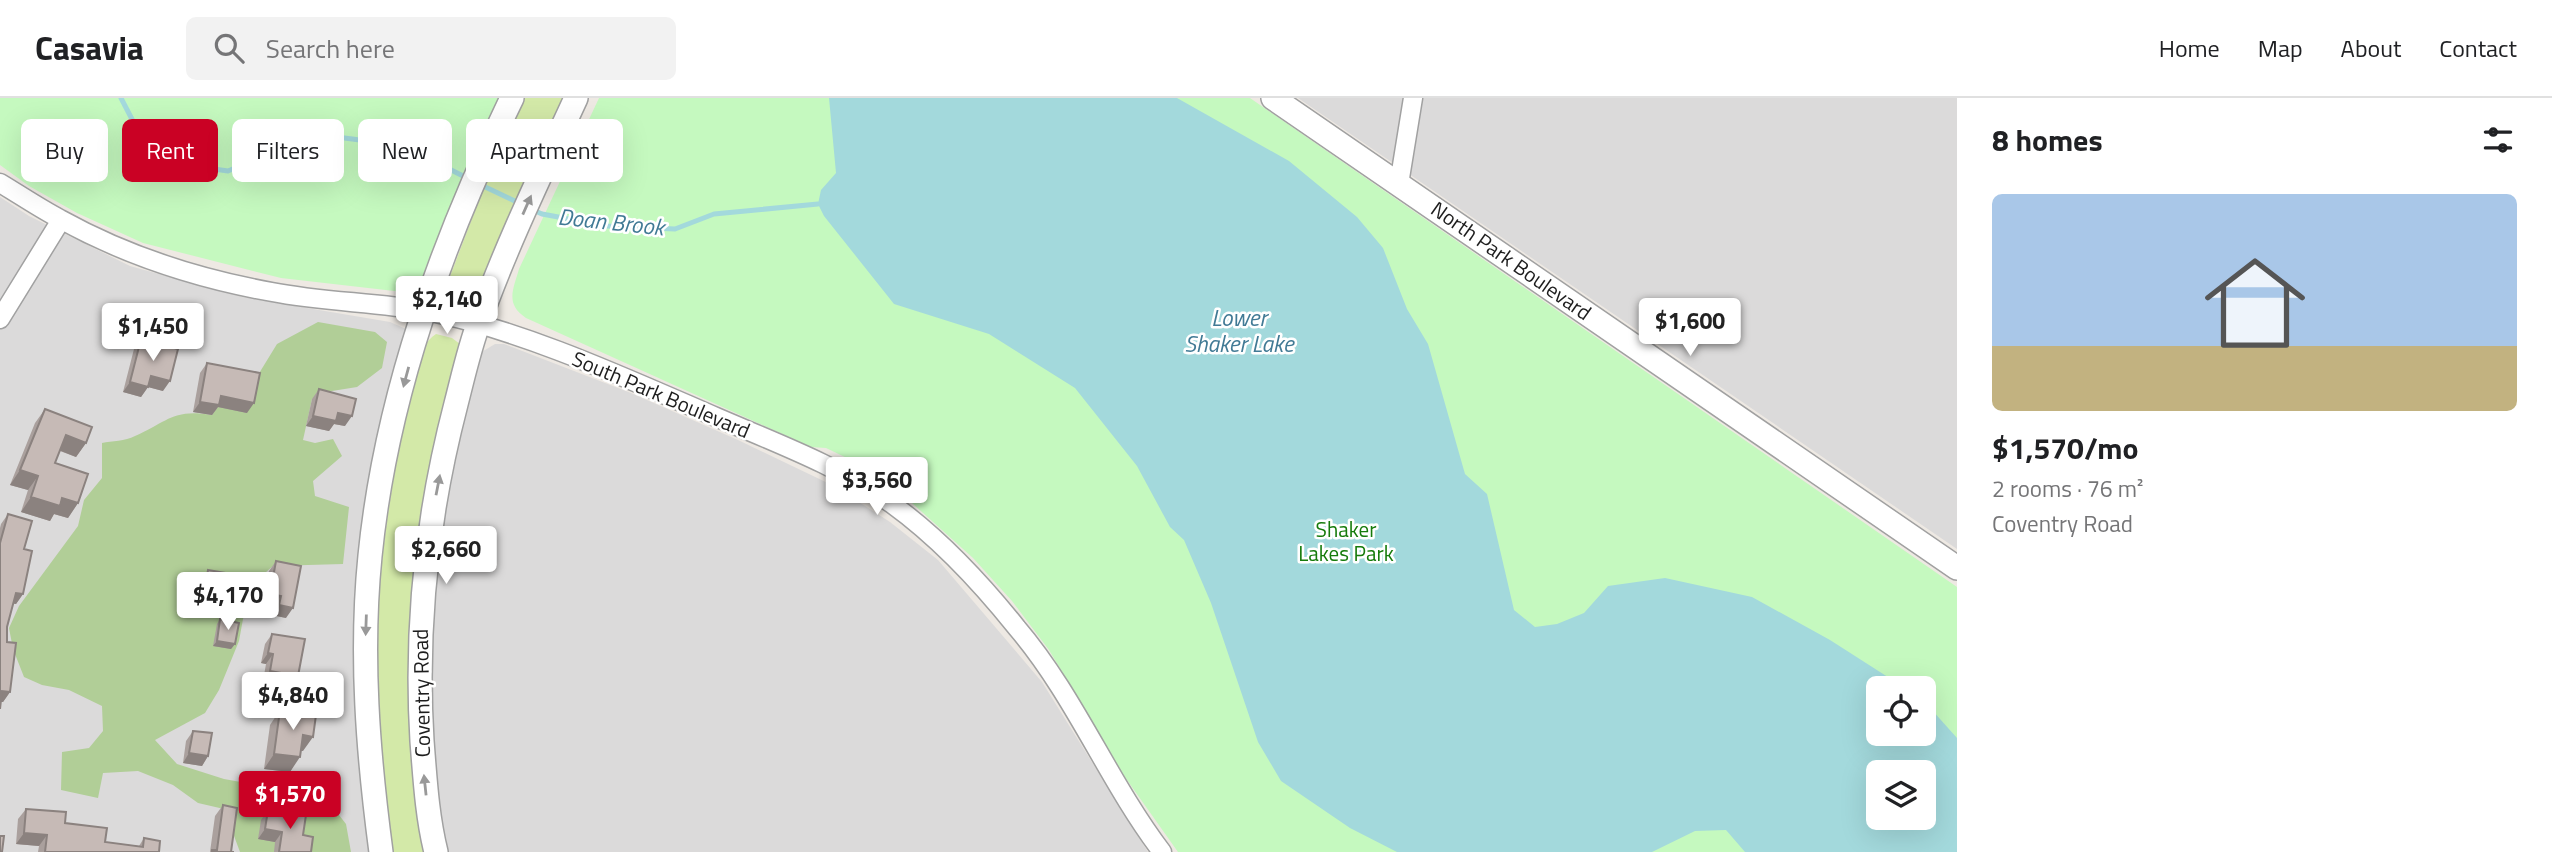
<!DOCTYPE html>
<html lang="en">
<head>
<meta charset="utf-8">
<style>
	body { margin:0; font-family:"Titillium Web",sans-serif; background:#f2f2f2; color:#202124; height:100vh; display:flex; flex-direction:column; font-size:26px; white-space:nowrap }
	* { box-sizing:border-box; margin:0 }
	p { font-size:23px; color:#757577 }
	.icon { flex:none; width:38px; height:38px; fill:none; stroke:currentColor; stroke-width:2; stroke-linecap:round; stroke-linejoin:round }
	.map { position:relative; flex:1; overflow:hidden }
	.panel { display:flex; flex-direction:column; background:#fff; width:595px }
	.panel>* { flex:none }
	.banner { position:absolute; left:21px; top:21px; width:665px; height:63px; display:flex; gap:14px }
	.fabs { position:absolute; left:1866px; top:578px; display:grid; gap:14px }
	.fabs a { display:grid; place-items:center; width:70px; height:70px; border-radius:10px; background:#fff; box-shadow:0 7px 28px #0002; font-size:35px }
	.price { position:absolute; translate:-50% -60px; padding:0 16px; border-radius:7px; background:#fff; color:#222; font-size:23px; line-height:46px; filter:drop-shadow(0 2px 4px #0008) }
	.price::after { content:''; position:absolute; left:50%; top:42px; width:21px; height:16px; margin-left:-10px; background:inherit; clip-path:polygon(0 0,100% 0,50% 100%) }
	.price.active { background:#ca0124; color:#fff }
	ul { padding:0; list-style:none }
	li { display:grid; align-content:center; gap:14px; height:371px; padding:0 35px }
	li span { display:grid; place-items:center; height:217px; border-radius:10px; color:#555 }
	li>.icon { margin-inline-start:auto }
	span .icon { width:126px; height:126px; fill:#fffc; stroke-width:1 }
	li b { font-size:30px }
	h2 { display:flex; justify-content:space-between; align-items:center; height:84px; padding:0 35px; font-size:30px }
	.chip { padding:0 24px; border-radius:10px; background:#fff; box-shadow:0 7px 28px #0002; font-size:24px; line-height:63px }
	.chip.active { background:#ca0124; color:#fff }
	header { display:flex; align-items:center; gap:42px; box-sizing:border-box; height:98px; padding:0 35px; background:#fff; border-bottom:2px solid #e0e0e0 }
	header strong { font-size:33px }
	nav { display:flex; gap:38px; margin-inline-start:auto; font-size:24px }
	.search { width:490px; height:63px; background:#f2f2f2; display:flex; align-items:center; gap:18px; box-sizing:border-box; padding:0 24px; border-radius:10px; color:#757577; font-size:26px }
	main { display:flex; flex:1; min-height:0 }
	.map>svg:first-child { display:block }
	.residential { fill:#dbdada }
	.grass { fill:#d3e9a8 }
	.forest { fill:#b1ce97 }
	.park { fill:#c5f9bf; fill-rule:evenodd }
	.water { fill:#a3d9dc; fill-rule:evenodd }
	.lines { fill:none; stroke-linecap:round; stroke-linejoin:round }
	.stream { stroke:#a3d9dc; stroke-width:5 }
	.minor-casing { stroke:#a1a1a1; stroke-width:21 }
	.tertiary-casing { stroke:#a1a1a1; stroke-width:26 }
	.minor { stroke:#fff; stroke-width:18 }
	.tertiary { stroke:#fff; stroke-width:23 }
	.wall { fill:#aaa09d }
	.shaded-wall { fill:#8b827f }
	.building { fill:#c6bab6; stroke:#8b827f; stroke-width:2 }
	.oneway { fill:#999 }
	.labels { text-anchor:middle; stroke-width:5; stroke-linejoin:round; paint-order:stroke }
	.street-label { font-size:21px; fill:#1d1d1d; stroke:#fff }
	.park-label { font-size:21px; fill:#167b0b; stroke:#fff }
	.water-label { font-size:23px; font-style:italic; fill:#417a95; stroke:#fff }
</style>
</head>
<body>
<header>
<strong>Casavia</strong>
<div class="search"><svg class="icon" aria-label="search" viewBox="0 0 24 24"><circle cx="10" cy="10" r="6"/><path d="M15 15l6 6"/></svg>Search here</div>
<nav><a>Home</a><a>Map</a><a>About</a><a>Contact</a></nav>
</header>
<main>
<div class="map">
<svg width="1957" height="754" viewBox="0 0 1957 754">
	<rect width="100%" height="100%" fill="#eee9e3"/>
	<path class="residential" d="M 1298,0 L 1957,0 L 1957,451 Z
		M 0,99 L 29,118 L 130,168 L 242,199 L 390,224 L 406,231 L 408,236 L 357,598 L 362,693 L 371,754 L 0,754 Z
		M 495,246 L 504,246 L 631,295 L 738,342 L 834,388 L 890,424 L 938,462 L 1042,584 L 1148,754 L 449,754 L 437,705 L 427,594 L 434,480 L 445,394 L 480,255 Z"/>
	<path class="grass" d="M 524,0 L 565,0 L 480,200 L 466,208 L 450,203 L 446,189 L 490,73 Z
		M 436,236 L 452,240 L 460,246 L 428,396 L 428,754 L 389,754 C 385,710 379,665 377,621 C 372,516 385,410 408,308 C 414,285 415,249 436,236 Z"/>
	<path class="forest" d="M 318,224 L 375,234 L 387,244 L 382,270 L 357,289 L 332,293 L 312,301 L 303,342 L 315,345 L 333,341 L 342,358 L 313,383 L 315,398 L 349,409 L 343,466 L 273,468 L 258,481 L 243,521 L 239,543 L 219,592 L 205,615 L 155,642 L 177,666 L 224,681 L 325,699 L 346,726 L 351,754 L 240,754 L 224,711 L 198,705 L 173,687 L 138,673 L 103,675 L 98,700 L 61,692 L 62,654 L 89,650 L 103,633 L 102,608 L 69,592 L 42,587 L 24,579 L 13,551 L 9,530 L 19,508 L 78,428 L 84,402 L 102,380 L 102,345 C 112,343 125,343 135,338 C 167,324 173,310 212,317 L 214,308 L 253,285 L 277,246 Z"/>
	<path class="park" d="M 0,0 L 502,0 L 425,186 L 417,193 L 403,194 L 281,180 L 143,145 L 77,115 L 29,88 L 0,67 Z
		M 599,0 L 1250,0 L 1957,489 L 1957,754 L 1178,754 L 1122,675 L 1049,552 L 1012,503 L 973,460 L 902,396 L 891,381 L 826,350 L 811,349 L 526,220 C 505,206 513,192 519,171 ZM 1878,590 L 1923,590 L 1923,635 L 1878,635 ZM 1878,674 L 1923,674 L 1923,719 L 1878,719 Z"/>
	<path class="water" d="M 829,0 L 1177,0 L 1289,63 L 1357,119 L 1383,150 L 1407,211 L 1428,246 L 1465,376 L 1487,396 L 1514,512 L 1535,529 L 1557,526 L 1584,515 L 1608,488 L 1665,480 L 1752,499 L 1830,542 L 1905,590 L 1878,590 L 1878,635 L 1923,635 L 1923,602 L 1957,640 L 1957,754 L 1745,754 L 1726,732 L 1695,733 L 1652,754 L 1397,754 L 1350,730 L 1281,683 L 1258,644 L 1211,505 L 1184,442 L 1170,429 L 1137,368 L 1075,290 L 989,236 L 894,206 L 824,118 L 818,106 L 821,92 L 836,75 ZM 1878,674 L 1923,674 L 1923,719 L 1878,719 Z"/>
	<g class="lines">
		<path class="stream" d="M 121,0 L 135,27 L 179,66 L 228,73 L 315,36 L 404,48 L 467,80
			M 479,86 L 521,106
			M 533,112 L 542,116 L 607,128 L 675,131 L 714,116 L 818,106"/>
		<g class="minor-casing">
			<path id="minor" d="M 0,85 C 20,97 39,110 60,121 C 125,157 199,181 272,194 C 323,204 375,204 426,213 C 522,232 626,280 716,319 C 776,345 839,368 892,406 C 939,440 981,485 1017,530 C 1075,598 1108,683 1162,754
				M 1399,86 L 1413,0
				M 0,221 L 61,122"/>
		</g>
		<g class="tertiary-casing">
			<path id="tertiary" d="M 1273,0 L 1957,470
				M 381,754 C 368,656 360,557 370,458 C 386,298 442,144 512,0
				M 436,754 C 427,718 425,680 422,643 C 415,529 427,417 456,306 C 463,279 469,251 479,224 C 506,148 542,74 576,0"/>
		</g>
		<use href="#minor" class="minor"/>
		<use href="#tertiary" class="tertiary"/>
	</g>
	<path class="wall" d="M 141,241 L 163,293 L 148,289 L 141,299 L 123,294 L 134,251 Z
		M 207,265 L 247,315 L 218,309 L 212,317 L 193,314 L 200,275 Z
		M 319,291 L 345,328 L 334,326 L 329,333 L 306,328 L 312,301 Z
		M 45,311 L 86,345 L 76,359 L 60,353 L 55,365 L 78,405 L 68,420 L 54,416 L 50,423 L 21,414 L 28,392 L 10,387 L 35,325 Z
		M 8,416 L 24,451 L 23,496 L 16,506 L 13,505 L 7,529 L 7,544 L 10,594 L 3,604 L 1,604 L 0,611 L 0,430 L 1,426 Z
		M 276,463 L 286,520 L 272,517 L 274,508 L 263,506 L 269,473 Z
		M 208,472 L 226,500 L 202,496 L 205,477 Z
		M 220,521 L 235,546 L 231,551 L 213,548 L 217,526 Z
		M 272,536 L 291,588 L 263,583 L 266,566 L 261,565 L 265,546 Z
		M 280,612 L 303,653 L 301,653 L 290,674 L 264,671 L 270,627 Z
		M 193,633 L 208,658 L 202,668 L 183,665 L 186,643 Z
		M 223,707 L 231,754 L 234,754 L 210,754 L 215,718 Z
		M 26,711 L 65,725 L 105,744 L 139,748 L 144,740 L 159,754 L 38,754 L 39,748 L 16,746 L 18,721 Z
		M 268,712 L 303,737 L 311,754 L 274,754 L 275,744 L 258,741 L 261,722 Z"/>
	<path class="shaded-wall" d="M 151,278 L 170,283 L 163,293 L 148,289 L 141,299 L 123,294 L 130,284 Z
		M 221,298 L 254,305 L 247,315 L 218,309 L 212,317 L 193,314 L 200,304 Z
		M 338,315 L 352,318 L 345,328 L 334,326 L 329,333 L 306,328 L 313,318 Z
		M 66,337 L 86,345 L 76,359 L 56,351 Z
		M 20,372 L 38,378 L 28,392 L 10,387 Z
		M 31,399 L 62,400 L 78,405 L 68,420 L 54,416 L 50,423 L 21,414 Z
		M 205,491 L 229,495 L 226,500 L 202,496 Z
		M 16,495 L 23,496 L 16,506 L 9,505 Z
		M 270,496 L 281,498 L 274,508 L 263,506 Z
		M 279,507 L 293,510 L 286,520 L 272,517 Z
		M 217,543 L 235,546 L 231,551 L 213,548 Z
		M 268,555 L 273,556 L 266,566 L 261,565 Z
		M 270,573 L 298,578 L 291,588 L 263,583 Z
		M 2,593 L 10,594 L 3,604 L 0,604 Z
		M 303,637 L 313,639 L 303,653 L 293,652 Z
		M 189,655 L 208,658 L 202,668 L 183,665 Z
		M 274,656 L 300,659 L 290,674 L 264,671 Z
		M 265,731 L 282,734 L 275,744 L 258,741 Z
		M 24,735 L 47,737 L 39,748 L 16,746 Z"/>
	<path class="building" d="M 141,241 L 178,251 L 170,283 L 151,278 L 148,289 L 130,284 Z
		M 207,265 L 260,275 L 254,305 L 221,298 L 219,307 L 200,304 Z
		M 319,291 L 356,301 L 352,318 L 338,315 L 336,323 L 313,318 Z
		M 45,311 L 92,329 L 86,345 L 66,337 L 55,365 L 88,376 L 78,405 L 62,400 L 60,408 L 31,399 L 38,378 L 20,372 Z
		M 8,416 L 32,423 L 24,451 L 32,453 L 23,496 L 16,495 L 7,529 L 7,544 L 16,545 L 10,594 L 2,593 L 0,611 L 0,445 Z
		M 276,463 L 301,468 L 293,510 L 279,507 L 281,498 L 270,496 Z
		M 208,472 L 232,476 L 229,495 L 205,491 Z
		M 220,521 L 239,525 L 235,546 L 217,543 Z
		M 272,536 L 305,541 L 298,578 L 270,573 L 273,556 L 268,555 Z
		M 280,612 L 316,617 L 313,639 L 303,637 L 300,659 L 274,656 Z
		M 193,633 L 212,635 L 208,658 L 189,655 Z
		M 223,707 L 237,710 L 231,754 L 234,754 L 212,754 L 212,752 L 217,752 Z
		M 26,711 L 66,714 L 65,725 L 107,730 L 105,744 L 143,749 L 144,740 L 160,743 L 159,754 L 45,754 L 47,737 L 24,735 Z
		M 268,712 L 306,717 L 303,737 L 313,739 L 311,754 L 279,754 L 282,734 L 265,731 Z
		M 0,738 L 4,738 L 2,754 L 0,754 Z"/>
	<defs><path id="oneway-solid" d="M-6-.8H1V-3.2L6.5 0L1 3.2V.8H-6Z" transform="scale(1.75)"/></defs>
	<g class="oneway">
		<use href="#oneway-solid" transform="translate(527 107) rotate(-66)"/>
		<use href="#oneway-solid" transform="translate(406 279) rotate(105)"/>
		<use href="#oneway-solid" transform="translate(438 387) rotate(-79)"/>
		<use href="#oneway-solid" transform="translate(366 527) rotate(92)"/>
		<use href="#oneway-solid" transform="translate(425 687) rotate(-96)"/>
	</g>
	<g class="labels">
		<g class="street-label">
			<text transform="translate(1511 163) rotate(35)" y="7">North Park Boulevard</text>
			<text transform="translate(661 297) rotate(23)" y="7">South Park Boulevard</text>
			<text transform="translate(422 595) rotate(-91)" y="7">Coventry Road</text>
		</g>
		<g class="park-label">
			<text x="1346" y="439">Shaker<tspan x="1346" dy="24">Lakes Park</tspan></text>
		</g>
		<g class="water-label">
			<text transform="translate(611 124) rotate(6)" y="8">Doan Brook</text>
			<text x="1239" y="228">Lower<tspan x="1239" dy="26">Shaker Lake</tspan></text>
		</g>
	</g>
</svg>
<div class="fabs">
<a><svg class="icon" aria-label="locate" viewBox="0 0 24 24"><circle cx="12" cy="12" r="6"/><path d="M12 2v4M12 18v4M2 12h4M18 12h4"/></svg></a>
<a><svg class="icon" aria-label="layers" viewBox="0 0 24 24"><path d="M12 4l9 5-9 5-9-5zM3 14l9 5 9-5"/></svg></a>
</div>
<b class="price" style="left:447px;top:238px">$2,140</b>
<b class="price" style="left:1690px;top:260px">$1,600</b>
<b class="price" style="left:153px;top:265px">$1,450</b>
<b class="price" style="left:877px;top:419px">$3,560</b>
<b class="price" style="left:446px;top:488px">$2,660</b>
<b class="price" style="left:228px;top:534px">$4,170</b>
<b class="price" style="left:293px;top:634px">$4,840</b>
<b class="price active" style="left:290px;top:733px">$1,570</b>
<div class="banner">
<a class="chip">Buy</a>
<a class="chip active">Rent</a>
<a class="chip">Filters</a>
<a class="chip">New</a>
<a class="chip">Apartment</a>
</div>
</div>
<section class="panel">
<h2>8 homes<svg class="icon" aria-label="filters" viewBox="0 0 24 24"><path d="M4 7h16M4 17h16"/><circle cx="9" cy="7" r="2"/><circle cx="15" cy="17" r="2"/></svg></h2>
<ul>
<li><span style="background:linear-gradient(#a9c7e8 70%,#c2b280 0)"><svg class="icon" aria-label="home" viewBox="0 0 24 24"><path d="M3 11l9-7 9 7M6 9v11h12V9"/></svg></span><div><b>$1,570/mo</b><p>2 rooms · 76 m²</p><p>Coventry Road</p></div></li>
</ul>
</section>
</main>
</body>
</html>
